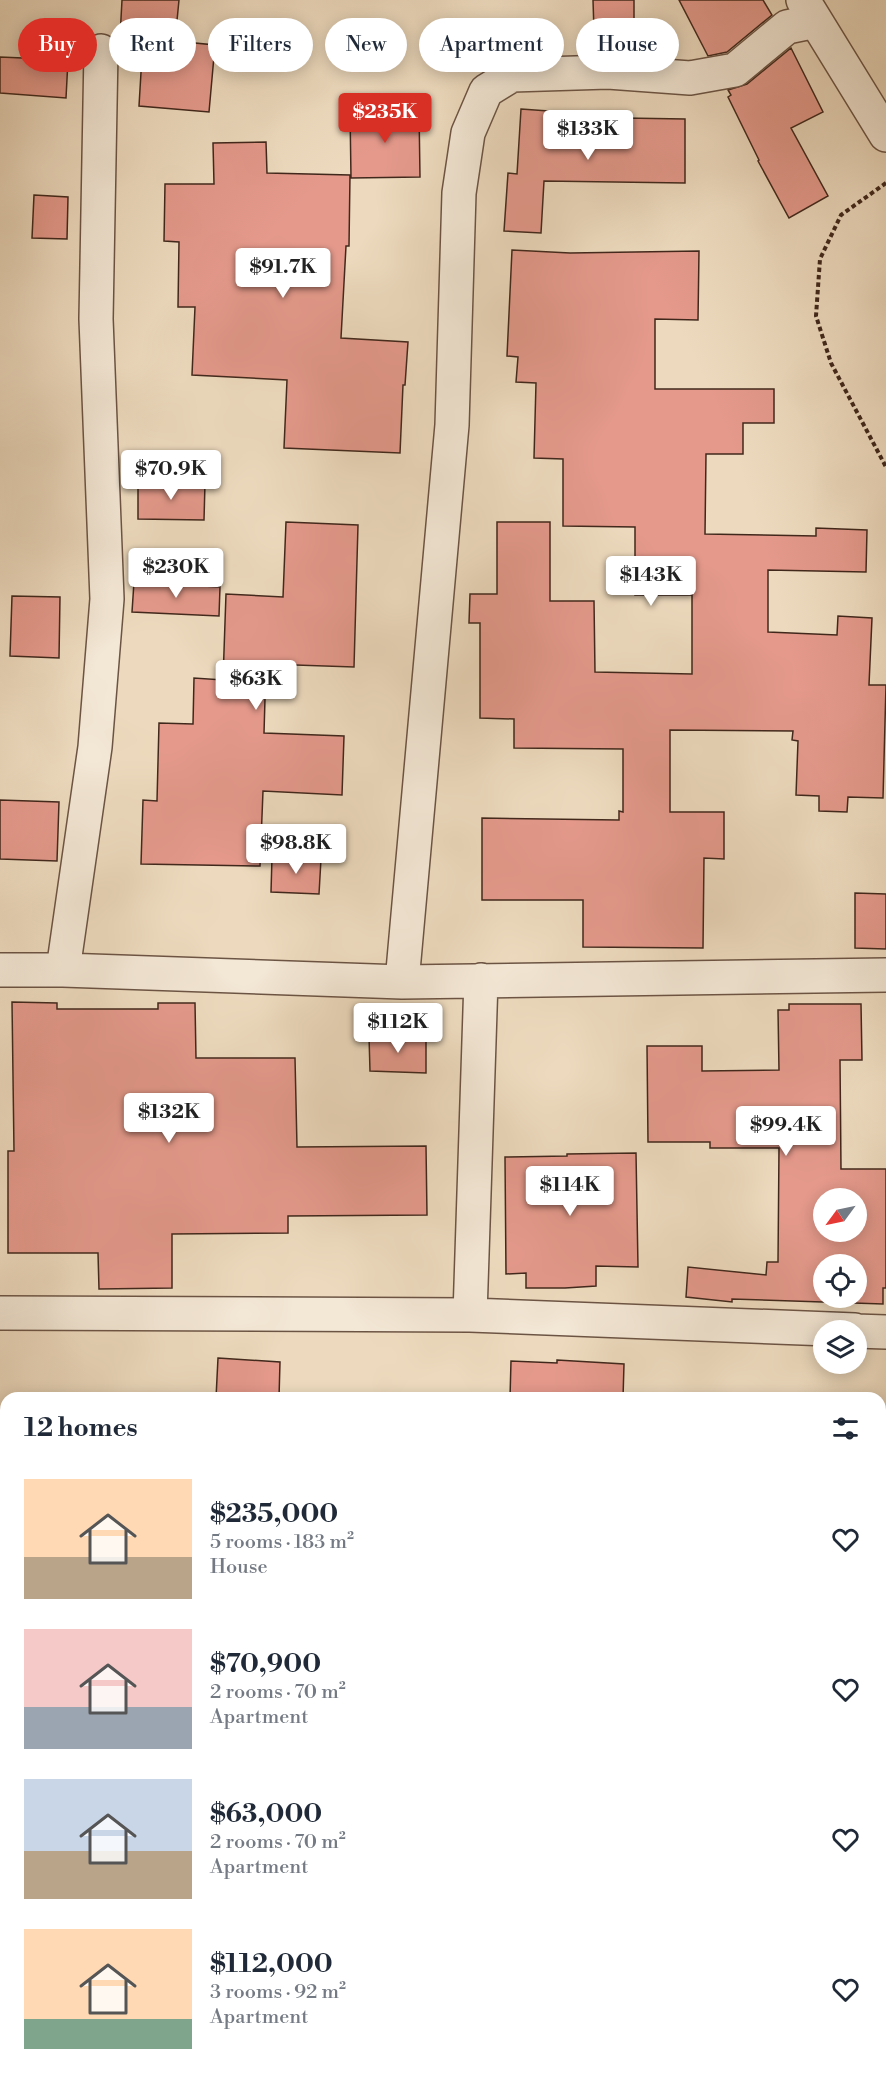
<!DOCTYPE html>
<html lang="en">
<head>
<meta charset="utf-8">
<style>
	body { margin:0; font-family:"Libre Bodoni",serif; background:#f6f6f7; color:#1f2937; height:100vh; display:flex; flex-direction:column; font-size:22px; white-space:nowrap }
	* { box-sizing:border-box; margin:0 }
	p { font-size:20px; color:#747a83 }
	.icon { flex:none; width:33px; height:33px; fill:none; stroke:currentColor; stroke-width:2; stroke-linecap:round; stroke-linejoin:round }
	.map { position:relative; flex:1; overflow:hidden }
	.panel { position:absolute; left:0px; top:1392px; width:886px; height:686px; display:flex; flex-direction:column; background:#fff; border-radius:18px 18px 0 0; box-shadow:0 3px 15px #0003 }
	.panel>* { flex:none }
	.banner { position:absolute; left:18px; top:18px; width:850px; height:54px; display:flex; gap:12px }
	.needle { width:39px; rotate:237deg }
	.tools { position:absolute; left:813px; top:1188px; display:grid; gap:12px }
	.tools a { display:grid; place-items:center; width:54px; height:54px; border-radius:50%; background:#fff; box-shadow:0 3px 15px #0003; font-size:30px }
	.price { position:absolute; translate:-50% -51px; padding:0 14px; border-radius:6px; background:#fff; color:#222; font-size:20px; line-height:39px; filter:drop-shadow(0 2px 3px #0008) }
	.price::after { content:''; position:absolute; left:50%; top:36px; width:18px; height:14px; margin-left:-9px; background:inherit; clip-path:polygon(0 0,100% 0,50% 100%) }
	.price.current { background:#d93025; color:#fff }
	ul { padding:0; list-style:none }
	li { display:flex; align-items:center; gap:18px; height:150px; padding:0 24px }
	li span { display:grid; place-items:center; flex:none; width:168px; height:120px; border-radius:0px; color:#555 }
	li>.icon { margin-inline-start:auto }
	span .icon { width:72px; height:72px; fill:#fffc; stroke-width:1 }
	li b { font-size:26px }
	h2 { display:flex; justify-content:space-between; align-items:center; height:72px; padding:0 24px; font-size:26px }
	.pill { padding:0 21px; border-radius:27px; background:#fff; box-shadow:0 3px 15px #0003; font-size:21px; line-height:54px }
	.pill.current { background:#d93025; color:#fff }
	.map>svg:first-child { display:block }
	.building { fill:#e4998b; stroke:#41281c; stroke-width:1.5; fill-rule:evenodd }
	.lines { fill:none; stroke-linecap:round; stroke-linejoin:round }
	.minor-casing { stroke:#6c5444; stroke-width:36 }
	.path { stroke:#41281c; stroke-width:4; stroke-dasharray:4.5 3; stroke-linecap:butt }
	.minor { stroke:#f3e7d5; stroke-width:33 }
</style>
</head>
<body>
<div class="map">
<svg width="886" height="2077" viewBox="0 0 886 2077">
	<rect width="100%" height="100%" fill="#eddabe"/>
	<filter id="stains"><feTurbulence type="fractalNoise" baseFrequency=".00333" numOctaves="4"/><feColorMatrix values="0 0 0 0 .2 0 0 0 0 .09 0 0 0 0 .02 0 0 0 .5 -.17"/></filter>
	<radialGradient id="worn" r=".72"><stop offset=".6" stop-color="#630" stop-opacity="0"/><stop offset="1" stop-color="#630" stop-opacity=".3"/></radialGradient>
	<path class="building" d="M 122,0 L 179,0 L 175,41 L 215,45 L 209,112 L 139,106 L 143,39 L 120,37 Z
		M 593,0 L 634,0 L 634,31 L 594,31 Z
		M 679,0 L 763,0 L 772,15 L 727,52 L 708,56 Z
		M 791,48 L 823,112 L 791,128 L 828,196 L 789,218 L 758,161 L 759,160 L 728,97 L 731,95 L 728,90 L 747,84 Z
		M 0,57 L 68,60 L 66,98 L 0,93 Z
		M 521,109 L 562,112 L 560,134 L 624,136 L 624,118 L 685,119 L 685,183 L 544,181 L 541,233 L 504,231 L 508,173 L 517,174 Z
		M 419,110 L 420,177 L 351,178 L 350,111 Z
		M 266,142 L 267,173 L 350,175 L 349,246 L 346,246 L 341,338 L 408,342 L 405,385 L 403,385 L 400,453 L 284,448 L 287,380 L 192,375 L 195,307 L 178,307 L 179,242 L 164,241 L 165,184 L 214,184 L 213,143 Z
		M 34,195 L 68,197 L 67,239 L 32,238 Z
		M 512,250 L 570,253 L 699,251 L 698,320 L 655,319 L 655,389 L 774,389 L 774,423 L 743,423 L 743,454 L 706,454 L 705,534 L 816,536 L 816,528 L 867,530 L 866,572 L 768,570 L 768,632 L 837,635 L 838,616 L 872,618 L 869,685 L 886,685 L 883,798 L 848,797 L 847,812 L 819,811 L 819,796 L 796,795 L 798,741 L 792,740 L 793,731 L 670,730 L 670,812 L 724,812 L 724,859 L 704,858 L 703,948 L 583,947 L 583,900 L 482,900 L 482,818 L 619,820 L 619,811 L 623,812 L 623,749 L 514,748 L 514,719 L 480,718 L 480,623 L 469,623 L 470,594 L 497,594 L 497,522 L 550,522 L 550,601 L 594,601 L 595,672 L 692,674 L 692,595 L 635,595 L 635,527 L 563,526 L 563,459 L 534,458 L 536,383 L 516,382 L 518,357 L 507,356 Z
		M 138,481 L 205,483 L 204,520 L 138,519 Z
		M 286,522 L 358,525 L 354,667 L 266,664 L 264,733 L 344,736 L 342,795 L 263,791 L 260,866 L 141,864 L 143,800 L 157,801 L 159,723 L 193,724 L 194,678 L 223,680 L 226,594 L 283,597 Z
		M 134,582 L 220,587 L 219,616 L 132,612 Z
		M 12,596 L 60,597 L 59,658 L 10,656 Z
		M 0,800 L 59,802 L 57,861 L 0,859 Z
		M 272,857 L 321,859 L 319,894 L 271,892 Z
		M 855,893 L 886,894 L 886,949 L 855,948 Z
		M 12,1002 L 57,1003 L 57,1009 L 158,1009 L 158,1003 L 195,1003 L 196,1058 L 295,1058 L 297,1147 L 426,1146 L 427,1215 L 288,1216 L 288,1233 L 172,1234 L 172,1288 L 99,1289 L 98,1253 L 8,1253 L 8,1151 L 14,1151 Z
		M 789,1004 L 861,1004 L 862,1060 L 840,1060 L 841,1169 L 886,1169 L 886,1288 L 883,1288 L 883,1304 L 732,1299 L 732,1302 L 686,1297 L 688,1267 L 766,1275 L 767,1262 L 778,1262 L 779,1148 L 710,1148 L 710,1142 L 648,1142 L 647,1046 L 702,1046 L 702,1071 L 779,1070 L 778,1010 L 789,1010 ZM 824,1198 L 856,1198 L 856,1232 L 824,1232 ZM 824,1264 L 856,1264 L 856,1298 L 824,1298 Z
		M 369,1036 L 426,1037 L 426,1073 L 370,1071 Z
		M 636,1153 L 638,1267 L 596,1266 L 596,1286 L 565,1288 L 526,1288 L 526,1273 L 506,1274 L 505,1157 L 567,1156 L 567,1154 Z
		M 218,1358 L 280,1362 L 279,1398 L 216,1398 Z
		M 557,1360 L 624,1364 L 623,1398 L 510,1398 L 511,1361 L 557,1363 Z"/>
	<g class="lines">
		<g class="minor-casing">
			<path id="minor" d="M 803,0 L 886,135
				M 0,970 L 63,970 L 402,982 L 886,975
				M 63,970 L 95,747 L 107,599 L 96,319 L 101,51
				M 402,982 L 452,425 L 459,193 L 468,133 L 486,91 L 512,75 L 608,72 L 690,78 L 735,70 L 787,27 L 816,21
				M 0,1313 L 470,1315 L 855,1330
				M 470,1315 L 481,980
				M 856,1331 L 886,1332
				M 0,1659 L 6,1659
				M 880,1699 L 886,1699
				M 0,1998 L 6,1998
				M 880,2050 L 881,2077
				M 507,2072 L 507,2077
				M 175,2077 L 176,2072"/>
		</g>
		<path class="path" d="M 886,183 L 841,215 L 820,259 L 816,316 L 831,363 L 886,467"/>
		<use href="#minor" class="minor"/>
	</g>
	<rect width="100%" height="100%" filter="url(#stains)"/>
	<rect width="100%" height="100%" fill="url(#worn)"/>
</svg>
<div class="tools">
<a><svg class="needle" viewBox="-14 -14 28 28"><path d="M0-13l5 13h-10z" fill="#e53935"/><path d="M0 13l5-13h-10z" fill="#747a83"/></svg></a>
<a><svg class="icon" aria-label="locate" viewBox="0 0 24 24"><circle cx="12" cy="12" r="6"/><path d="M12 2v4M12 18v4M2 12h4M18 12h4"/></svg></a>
<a><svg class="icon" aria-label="layers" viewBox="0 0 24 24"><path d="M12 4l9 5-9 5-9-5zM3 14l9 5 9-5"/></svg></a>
</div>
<b class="price current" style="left:385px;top:144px">$235K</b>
<b class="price" style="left:588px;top:161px">$133K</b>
<b class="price" style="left:283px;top:299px">$91.7K</b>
<b class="price" style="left:171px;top:501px">$70.9K</b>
<b class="price" style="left:176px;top:599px">$230K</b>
<b class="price" style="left:651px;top:607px">$143K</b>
<b class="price" style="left:256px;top:711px">$63K</b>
<b class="price" style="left:296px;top:875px">$98.8K</b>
<b class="price" style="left:398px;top:1054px">$112K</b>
<b class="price" style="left:169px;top:1144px">$132K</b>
<b class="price" style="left:786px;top:1157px">$99.4K</b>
<b class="price" style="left:570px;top:1217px">$114K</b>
<div class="banner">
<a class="pill current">Buy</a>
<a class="pill">Rent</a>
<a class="pill">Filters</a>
<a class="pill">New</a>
<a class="pill">Apartment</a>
<a class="pill">House</a>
</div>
<section class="panel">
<h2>12 homes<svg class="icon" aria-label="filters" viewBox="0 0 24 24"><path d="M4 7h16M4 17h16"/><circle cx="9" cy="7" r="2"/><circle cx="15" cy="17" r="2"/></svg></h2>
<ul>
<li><span style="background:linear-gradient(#ffd9b3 65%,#b9a48a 0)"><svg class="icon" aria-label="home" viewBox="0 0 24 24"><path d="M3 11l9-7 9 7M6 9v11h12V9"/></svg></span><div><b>$235,000</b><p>5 rooms · 183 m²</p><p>House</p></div><svg class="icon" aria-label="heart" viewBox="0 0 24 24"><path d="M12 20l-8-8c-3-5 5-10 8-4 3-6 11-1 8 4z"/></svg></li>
<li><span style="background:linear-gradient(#f6c9c9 65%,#9aa5b1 0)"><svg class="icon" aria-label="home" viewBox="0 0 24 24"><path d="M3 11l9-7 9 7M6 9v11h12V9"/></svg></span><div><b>$70,900</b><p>2 rooms · 70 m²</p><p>Apartment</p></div><svg class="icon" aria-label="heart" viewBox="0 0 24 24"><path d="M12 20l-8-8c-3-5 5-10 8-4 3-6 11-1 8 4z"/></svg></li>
<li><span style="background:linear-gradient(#c9d6e8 60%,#b9a48a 0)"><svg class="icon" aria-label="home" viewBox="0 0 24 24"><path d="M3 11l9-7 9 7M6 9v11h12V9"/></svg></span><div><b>$63,000</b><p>2 rooms · 70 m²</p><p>Apartment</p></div><svg class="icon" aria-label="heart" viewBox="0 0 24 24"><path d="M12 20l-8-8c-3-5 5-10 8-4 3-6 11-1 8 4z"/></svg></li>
<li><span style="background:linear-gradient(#ffd9b3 75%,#7fa58c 0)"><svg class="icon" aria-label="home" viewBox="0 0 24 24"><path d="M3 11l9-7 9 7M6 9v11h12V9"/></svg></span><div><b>$112,000</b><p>3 rooms · 92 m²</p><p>Apartment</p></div><svg class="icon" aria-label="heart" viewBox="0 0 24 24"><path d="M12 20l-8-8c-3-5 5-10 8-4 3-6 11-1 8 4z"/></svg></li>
</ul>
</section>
</div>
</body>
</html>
